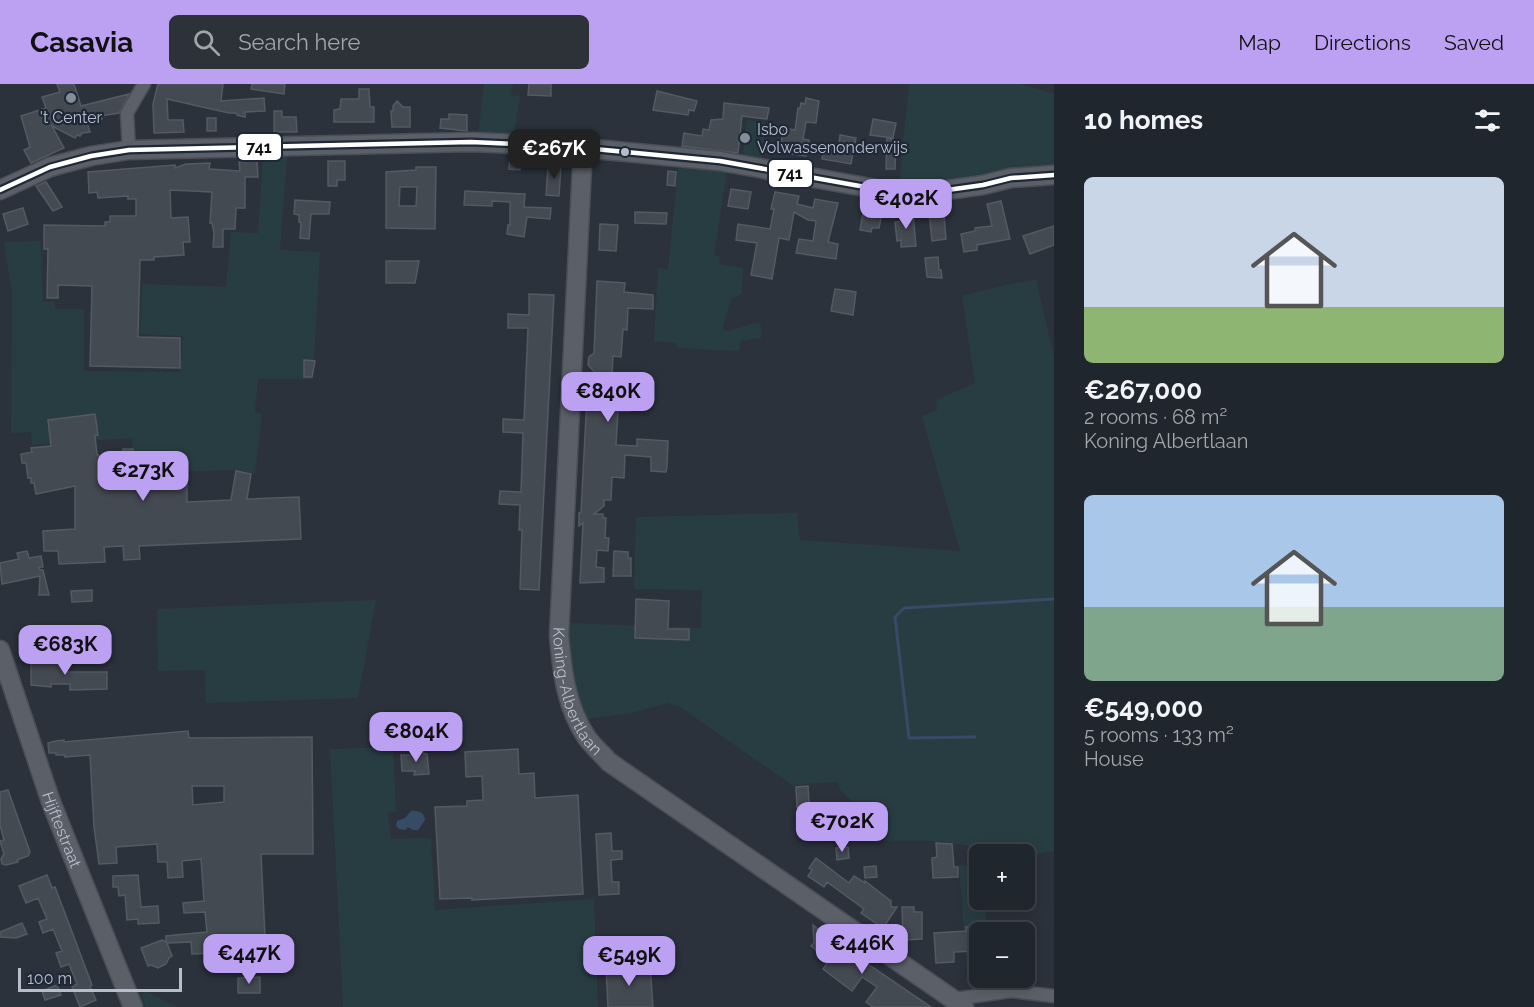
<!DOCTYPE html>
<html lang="en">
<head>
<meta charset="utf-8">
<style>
	body { margin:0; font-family:Raleway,sans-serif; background:#2d3239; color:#f1f3f6; height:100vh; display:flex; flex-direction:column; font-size:22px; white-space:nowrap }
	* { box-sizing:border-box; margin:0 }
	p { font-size:20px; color:#a2a5aa }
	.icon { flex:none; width:33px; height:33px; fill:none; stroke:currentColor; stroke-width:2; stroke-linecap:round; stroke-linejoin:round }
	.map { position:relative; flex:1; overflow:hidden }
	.details { display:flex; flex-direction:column; background:#20262d; width:480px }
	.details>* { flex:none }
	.buttons { position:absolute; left:969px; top:760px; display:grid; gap:12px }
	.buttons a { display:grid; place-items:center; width:66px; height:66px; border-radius:9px; background:#20262d; box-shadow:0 3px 15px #0003,0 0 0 2px #3d4349; font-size:30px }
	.scale { position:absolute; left:18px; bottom:15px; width:164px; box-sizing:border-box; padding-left:6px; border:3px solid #b6becc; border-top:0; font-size:16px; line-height:21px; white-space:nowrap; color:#b6becc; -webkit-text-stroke:4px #1e2837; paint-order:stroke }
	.price { position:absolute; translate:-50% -51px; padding:0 14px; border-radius:12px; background:#bca0f2; color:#111; font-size:20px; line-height:39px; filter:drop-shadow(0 2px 3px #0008) }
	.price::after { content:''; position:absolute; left:50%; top:36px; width:18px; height:14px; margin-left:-9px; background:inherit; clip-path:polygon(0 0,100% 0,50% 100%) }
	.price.on { background:#222; color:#fff }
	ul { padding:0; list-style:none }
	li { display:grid; align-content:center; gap:12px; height:318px; padding:0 30px }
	li span { display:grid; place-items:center; height:186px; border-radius:9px; color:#555 }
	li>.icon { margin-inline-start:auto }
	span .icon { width:108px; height:108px; fill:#fffc; stroke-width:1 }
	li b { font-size:26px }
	h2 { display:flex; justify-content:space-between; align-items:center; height:72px; padding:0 30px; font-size:26px }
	header { display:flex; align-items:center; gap:36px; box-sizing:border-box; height:84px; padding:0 30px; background:#bca0f2; color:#111 }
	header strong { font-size:28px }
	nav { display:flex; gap:33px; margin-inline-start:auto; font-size:21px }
	.search { width:420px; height:54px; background:#2d3239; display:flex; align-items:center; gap:15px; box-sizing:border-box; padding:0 21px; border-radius:9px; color:#a2a5aa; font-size:22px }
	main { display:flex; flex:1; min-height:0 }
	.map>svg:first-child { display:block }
	.green { fill:#283d42 }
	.water { fill:#374a66 }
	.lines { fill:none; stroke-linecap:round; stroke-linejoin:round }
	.stream { stroke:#374a66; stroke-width:3 }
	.building { fill:#444a52; stroke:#535a63; stroke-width:1.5; fill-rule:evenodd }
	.street-casing { stroke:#4a4e56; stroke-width:15 }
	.secondary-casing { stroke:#4a4e56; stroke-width:21 }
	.street { stroke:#5c6169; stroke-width:12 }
	.secondary { stroke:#5b5f67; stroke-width:18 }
	.bus-1-casing { stroke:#1e2837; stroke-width:9 }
	.bus-1 { stroke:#fff; stroke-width:4.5 }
	.poi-dot { fill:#858d9a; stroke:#1e2837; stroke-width:2 }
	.bus-dot { fill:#b6becc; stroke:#1e2837; stroke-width:2 }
	.labels { text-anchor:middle; stroke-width:4.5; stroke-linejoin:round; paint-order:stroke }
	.poi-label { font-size:16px; fill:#b6becc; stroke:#1e2837 }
	.street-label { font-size:16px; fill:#b6becc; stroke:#1e2837 }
	.line-badge { stroke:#1e2837; stroke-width:2 }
	.pale-badge-label { font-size:16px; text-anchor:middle; font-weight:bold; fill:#111 }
</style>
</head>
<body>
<header>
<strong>Casavia</strong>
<div class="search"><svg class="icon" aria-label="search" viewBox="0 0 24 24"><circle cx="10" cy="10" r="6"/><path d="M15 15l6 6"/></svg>Search here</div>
<nav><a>Map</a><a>Directions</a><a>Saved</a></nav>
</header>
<main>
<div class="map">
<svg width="1054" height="923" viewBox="0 0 1054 923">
	<rect width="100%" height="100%" fill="#2b323c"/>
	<path class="green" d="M 484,0 L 513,0 L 511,11 L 520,12 L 514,50 L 478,51 Z
		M 909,0 L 1020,0 L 1054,10 L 1054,83 L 949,97 L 899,100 Z
		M 747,36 L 766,39 L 762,75 L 743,72 Z
		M 263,73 L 287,73 L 280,166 L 320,168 L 313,295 L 258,295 L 255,328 L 262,330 L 255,390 L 232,386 L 134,389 L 132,354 L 32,361 L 31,348 L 11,349 L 12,210 L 4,158 L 41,157 L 43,218 L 54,217 L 55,225 L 84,225 L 84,287 L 180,288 L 183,252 L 140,250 L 142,200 L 226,203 L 231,148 L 258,149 Z
		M 678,83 L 727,88 L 714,171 L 720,172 L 719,180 L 743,184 L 742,209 L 731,216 L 723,242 L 724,246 L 729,247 L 755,239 L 760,240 L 762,246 L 761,254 L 741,257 L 739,267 L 677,264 L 676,259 L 654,257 L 658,184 L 668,185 Z
		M 1036,196 L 1054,273 L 1054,767 L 1025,772 L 983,770 L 982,765 C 945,756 922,756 884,757 L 882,729 L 854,731 L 854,718 L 840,706 L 837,698 L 792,701 L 680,623 L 668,619 L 631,629 L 585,635 L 574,609 L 567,562 L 567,539 L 701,544 L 702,506 L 634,505 L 636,433 L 797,429 L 800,456 L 960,467 L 922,332 L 937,326 L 936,316 L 975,299 L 962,212 L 1010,200 Z
		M 376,516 L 358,614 L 206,619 L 205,586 L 158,587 L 157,525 Z
		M 393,663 L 396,728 L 388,729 L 391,755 L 431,754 L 435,826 L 594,815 L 598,923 L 343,923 L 330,665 Z
		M 959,781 L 979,782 L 980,816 L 985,816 L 987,849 L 980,849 L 980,894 L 989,894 L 989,900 L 968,900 Z
		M 145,908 L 149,909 L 177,923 L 146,923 L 141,911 Z"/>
	<path class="water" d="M 411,727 C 418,726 425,729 425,736 L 418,746 L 413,746 L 408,743 L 405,746 L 399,745 L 396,742 L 397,737 L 405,734 Z"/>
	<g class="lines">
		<path class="stream" d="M 975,653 L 909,654 L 895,533 L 904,524 L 1054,515"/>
	</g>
	<path class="building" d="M 57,0 L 74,0 L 81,22 L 129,10 L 119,29 L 101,32 L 102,35 L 87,39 L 90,48 L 82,49 L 80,52 L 77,51 L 75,54 L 52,42 L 64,64 L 31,79 L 24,66 L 30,63 L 21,32 L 46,24 L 42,13 L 60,8 Z
		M 158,0 L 223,0 L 221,17 L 264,14 L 265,27 L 245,28 L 245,33 L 237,31 L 236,29 L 229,29 L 167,15 L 168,36 L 183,36 L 184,48 L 154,49 L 153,20 Z
		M 252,0 L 285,0 L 284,10 L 251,5 Z
		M 529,0 L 551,0 L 551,12 L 528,11 Z
		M 359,5 L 369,5 L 370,23 L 374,23 L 374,38 L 334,38 L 334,26 L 340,25 L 341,15 L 359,15 Z
		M 657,7 L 697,17 L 694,27 L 689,26 L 688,31 L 653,26 Z
		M 806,14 L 819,17 L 816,39 L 806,38 L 803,55 L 809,56 L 806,72 L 779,68 L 784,44 L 795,46 L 798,24 L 800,24 L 801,19 L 805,20 Z
		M 397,17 L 403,23 L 410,23 L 410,43 L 392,43 L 391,27 L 393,27 L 393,22 Z
		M 724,19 L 769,24 L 767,35 L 742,32 L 738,69 L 682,62 L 684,49 L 702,52 L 703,45 L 709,46 L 711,36 L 723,35 Z
		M 274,27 L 282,27 L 282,33 L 296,33 L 297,48 L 274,48 Z
		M 449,30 L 467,31 L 467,47 L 440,44 L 441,35 L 449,35 Z
		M 207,34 L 216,34 L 216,47 L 207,47 Z
		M 873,35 L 896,39 L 893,54 L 870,51 Z
		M 840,51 L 856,54 L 851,80 L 822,75 L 825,59 L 839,61 Z
		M 887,54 L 896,56 L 895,85 L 886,85 Z
		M 510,71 L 520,71 L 520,86 L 509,85 Z
		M 257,77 L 258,93 L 245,93 L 245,124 L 236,124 L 235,145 L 223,145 L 223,163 L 213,163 L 214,149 L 212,139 L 210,139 L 212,108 L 170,106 L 171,134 L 188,133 L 190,158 L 183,158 L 184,171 L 154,173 L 154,176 L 140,176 L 138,253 L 180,254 L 180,284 L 90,282 L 92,202 L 58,201 L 58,214 L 47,214 L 48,165 L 44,165 L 44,141 L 105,142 L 105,138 L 110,138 L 110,132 L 136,132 L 136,115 L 128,115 L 128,112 L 98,114 L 97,108 L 89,109 L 88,88 L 175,81 L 175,84 L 186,80 L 210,79 L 209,85 L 240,87 L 239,78 Z
		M 328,77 L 345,77 L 345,96 L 337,96 L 337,102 L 328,102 Z
		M 548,81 L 561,82 L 559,112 L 546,111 Z
		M 416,83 L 436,83 L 435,145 L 386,144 L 386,88 L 416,86 ZM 400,103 L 417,103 L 416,122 L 399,122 Z
		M 668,87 L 676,88 L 675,102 L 667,101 Z
		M 46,98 L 62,123 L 53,127 L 36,102 Z
		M 731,105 L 751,108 L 748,125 L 728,122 Z
		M 465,107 L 525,110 L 524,123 L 551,124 L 550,135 L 527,133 L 524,153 L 507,150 L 508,141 L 510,141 L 510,118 L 492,117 L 492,122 L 464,121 Z
		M 775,108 L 799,112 L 797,120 L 813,124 L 815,115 L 838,119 L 828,158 L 838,160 L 836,175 L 796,169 L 799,155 L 813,157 L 816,137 L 808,136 L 794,128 L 789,156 L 779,154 L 772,195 L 751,191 L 757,159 L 736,156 L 738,140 L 770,145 L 774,125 L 771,125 Z
		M 295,116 L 330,118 L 329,130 L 311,130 L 309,155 L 300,154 L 301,139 L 299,138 L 299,131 L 294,130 Z
		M 1001,117 L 1010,155 L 977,161 L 977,166 L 964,168 L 961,150 L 975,147 L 975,144 L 992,142 L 987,120 Z
		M 864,123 L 883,125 L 879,144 L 872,144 L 871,148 L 860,146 Z
		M 23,124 L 28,140 L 8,147 L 3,130 Z
		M 942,126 L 942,132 L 944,132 L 946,155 L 932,157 L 929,128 Z
		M 635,128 L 667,129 L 666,140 L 635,139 Z
		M 913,129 L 916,162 L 901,163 L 901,156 L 897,157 L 895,138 L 901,137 L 900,130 Z
		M 600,140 L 618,141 L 616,167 L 599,166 Z
		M 1054,142 L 1054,161 L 1030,170 L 1023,152 Z
		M 938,173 L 939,186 L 941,186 L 942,194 L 927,193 L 925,174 Z
		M 386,177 L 419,177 L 415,199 L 386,199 Z
		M 597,197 L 625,199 L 624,208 L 653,211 L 653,225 L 628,224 L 627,246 L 623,245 L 621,273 L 613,272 L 612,290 L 622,291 L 620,314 L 631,315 L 630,327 L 618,327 L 616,361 L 637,362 L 637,355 L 668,357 L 667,382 L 666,388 L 651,387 L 651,373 L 625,371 L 624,394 L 612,393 L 611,416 L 604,416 L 604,422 L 594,430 L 603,430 L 603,434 L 606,434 L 605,454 L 609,454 L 608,467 L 597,466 L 596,483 L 604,484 L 604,498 L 580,499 L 583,439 L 579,442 L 579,429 L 581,428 L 588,294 L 600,294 L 588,281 L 589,273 L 594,269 Z
		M 835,205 L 856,208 L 853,231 L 831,227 Z
		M 529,210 L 554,211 L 539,506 L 520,505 L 522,446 L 519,446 L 520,421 L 499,420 L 500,407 L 521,408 L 523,349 L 503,348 L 503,335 L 524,336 L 528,244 L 508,244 L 508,230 L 529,231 Z
		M 304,276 L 315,277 L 312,293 L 304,293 Z
		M 95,330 L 98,351 L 95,352 L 97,371 L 99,371 L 100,392 L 124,392 L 123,365 L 133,365 L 133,368 L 141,368 L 142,391 L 187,390 L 187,418 L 231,416 L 236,387 L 251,390 L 247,415 L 299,413 L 301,455 L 139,462 L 140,475 L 124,476 L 123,462 L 104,463 L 105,478 L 59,480 L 58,467 L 44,467 L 43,447 L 75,445 L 75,402 L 36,410 L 34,399 L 31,399 L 31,394 L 28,394 L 26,379 L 22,379 L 21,370 L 32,368 L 31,364 L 51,362 L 48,336 Z
		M 27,467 L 29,474 L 41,472 L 43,483 L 39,483 L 40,486 L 43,486 L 49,511 L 39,511 L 40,492 L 2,500 L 0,479 L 19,475 L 17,469 Z
		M 614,467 L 628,468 L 628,474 L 631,474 L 631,492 L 613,492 Z
		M 92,506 L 92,517 L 72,518 L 71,507 Z
		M 636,515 L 669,517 L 668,545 L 689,545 L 689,556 L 635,554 Z
		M 37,573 L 50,573 L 51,575 L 58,575 L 58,578 L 65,578 L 66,588 L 107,588 L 107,605 L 70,606 L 70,600 L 51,600 L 51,603 L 31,601 L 31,575 Z
		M 188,647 L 189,654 L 312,653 L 313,770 L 261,770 L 266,873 L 218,877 L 215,869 L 192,870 L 191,858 L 167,859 L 172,872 L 169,874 L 166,880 L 158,884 L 151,881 L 148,882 L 141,864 L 162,856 L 166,858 L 166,852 L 207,848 L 205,828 L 184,829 L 183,819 L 204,817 L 201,775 L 182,777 L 183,793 L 168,794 L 167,778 L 158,778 L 157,760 L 116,763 L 117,779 L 99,780 L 94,743 L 90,671 L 65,673 L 64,671 L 56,671 L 56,669 L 49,669 L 48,659 L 56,657 L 64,656 L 64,658 ZM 192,702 L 224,702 L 224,718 L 193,721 Z
		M 423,665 L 424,670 L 427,670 L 429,690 L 414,691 L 415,687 L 402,687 L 401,671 L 413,671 L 413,666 Z
		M 518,665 L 519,690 L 534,689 L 535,714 L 578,711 L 583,810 L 472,816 L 472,814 L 440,815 L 435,723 L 467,722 L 467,717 L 483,716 L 482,692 L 466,693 L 465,668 Z
		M 808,702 L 809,720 L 818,719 L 821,732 L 826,732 L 829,754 L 818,755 L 818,749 L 809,750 L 808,746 L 806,747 L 803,722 L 797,723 L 796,703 Z
		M 8,706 L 30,768 L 28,772 L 17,776 L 18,778 L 6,781 L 2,780 L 1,775 L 4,770 L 0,757 L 4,756 L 0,741 L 0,708 Z
		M 611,749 L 612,767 L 622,767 L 622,775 L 611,776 L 612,798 L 619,798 L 619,810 L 599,811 L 596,750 Z
		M 936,759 L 952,760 L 954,783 L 958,783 L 958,793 L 933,794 L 932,774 L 937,773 Z
		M 848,763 L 849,774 L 837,776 L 836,764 Z
		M 816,774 L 849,799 L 854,792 L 865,799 L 865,797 L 891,817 L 891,823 L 897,823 L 883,844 L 861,829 L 864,825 L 827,798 L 824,803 L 808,792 L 812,786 L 809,784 Z
		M 876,782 L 877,793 L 865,794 L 864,783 Z
		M 47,791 L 52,804 L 55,803 L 66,832 L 92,901 L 90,902 L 96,916 L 80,923 L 72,903 L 77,900 L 69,880 L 61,883 L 56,869 L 62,867 L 53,845 L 43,849 L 39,838 L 47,835 L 38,814 L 26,819 L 19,802 Z
		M 138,791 L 141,823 L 158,822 L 159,839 L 138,840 L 138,835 L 127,836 L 125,811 L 119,812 L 118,803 L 113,803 L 113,792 Z
		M 902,823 L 914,823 L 914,828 L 922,828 L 922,855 L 903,856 Z
		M 22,839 L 27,850 L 16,854 L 0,853 L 0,848 Z
		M 813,841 L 824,850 L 931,923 L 873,923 L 866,918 L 877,903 L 862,893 L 852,907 L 823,885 L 829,876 L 811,862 L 814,859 Z
		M 980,842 L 980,863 L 976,863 L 976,867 L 954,868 L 954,878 L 936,879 L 934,849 L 966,847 L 966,843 Z
		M 650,881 L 653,923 L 608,923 L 606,883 Z
		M 260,893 L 260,909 L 238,909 L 238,894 Z
		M 57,901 L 61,911 L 45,916 L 42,907 Z"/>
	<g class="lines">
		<g class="street-casing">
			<path id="street" d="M 129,66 L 127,29 L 144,0
				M 955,915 L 1011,907 L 1054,912"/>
		</g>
		<g class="secondary-casing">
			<g id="secondary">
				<path id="s1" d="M 583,63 L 559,551 C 562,587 566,623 587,654 C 593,662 602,670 609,678 L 964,923"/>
				<path d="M 0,106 L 50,83 L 91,72 L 129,66 L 471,58 L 563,62 L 720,77 L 882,106 L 933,108 L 983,101 L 1011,94 L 1054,91"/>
				<path id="s2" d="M 0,566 L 51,718 L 133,923"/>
			</g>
		</g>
		<use href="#street" class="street"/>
		<use href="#secondary" class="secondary"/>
		<g class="bus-1-casing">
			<path id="bus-1" d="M 0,106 L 50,83 L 91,72 L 129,66 L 471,58 L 563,62 L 720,77 L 882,106 L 933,108 L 983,101 L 1011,94 L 1054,91"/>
		</g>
		<use href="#bus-1" class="bus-1"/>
	</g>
	<g class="poi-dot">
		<circle cx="71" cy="14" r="6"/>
		<circle cx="745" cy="54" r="6"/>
	</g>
	<circle class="bus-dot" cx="625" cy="68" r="5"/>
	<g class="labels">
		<g class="poi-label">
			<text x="71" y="39">'t Center</text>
			<text x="757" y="51" text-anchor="start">Isbo<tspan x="757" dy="18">Volwassenonderwijs</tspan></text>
		</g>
		<g class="street-label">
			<text dy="6" stroke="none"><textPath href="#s1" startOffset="548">Koning-Albertlaan</textPath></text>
			<text dy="6" stroke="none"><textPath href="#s2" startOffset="190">Hijftestraat</textPath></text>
		</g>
	</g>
	<g class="line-badge">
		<rect x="237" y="49" width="45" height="28" rx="6" fill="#fff"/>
		<rect x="768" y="75" width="45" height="29" rx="6" fill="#fff"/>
	</g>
	<g class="pale-badge-label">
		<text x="259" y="69">741</text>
		<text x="790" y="95">741</text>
	</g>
</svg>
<div class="buttons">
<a>+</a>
<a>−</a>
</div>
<div class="scale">100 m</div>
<b class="price on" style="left:554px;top:96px">€267K</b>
<b class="price" style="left:906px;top:146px">€402K</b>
<b class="price" style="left:608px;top:339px">€840K</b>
<b class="price" style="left:143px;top:418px">€273K</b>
<b class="price" style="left:65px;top:592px">€683K</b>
<b class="price" style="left:416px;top:679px">€804K</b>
<b class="price" style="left:842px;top:769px">€702K</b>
<b class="price" style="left:862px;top:891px">€446K</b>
<b class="price" style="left:249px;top:901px">€447K</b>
<b class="price" style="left:629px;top:903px">€549K</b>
</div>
<section class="details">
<h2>10 homes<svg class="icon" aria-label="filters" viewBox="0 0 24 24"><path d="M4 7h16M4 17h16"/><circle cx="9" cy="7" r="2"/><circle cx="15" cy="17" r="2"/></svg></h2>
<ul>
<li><span style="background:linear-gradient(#c9d6e8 70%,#8fb573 0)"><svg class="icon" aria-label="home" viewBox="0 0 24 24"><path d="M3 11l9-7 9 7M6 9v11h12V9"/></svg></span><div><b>€267,000</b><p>2 rooms · 68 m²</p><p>Koning Albertlaan</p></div></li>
<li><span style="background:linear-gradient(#a9c7e8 60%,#7fa58c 0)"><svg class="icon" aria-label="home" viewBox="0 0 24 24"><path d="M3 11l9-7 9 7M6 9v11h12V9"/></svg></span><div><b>€549,000</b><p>5 rooms · 133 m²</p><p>House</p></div></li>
</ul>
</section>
</main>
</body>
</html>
